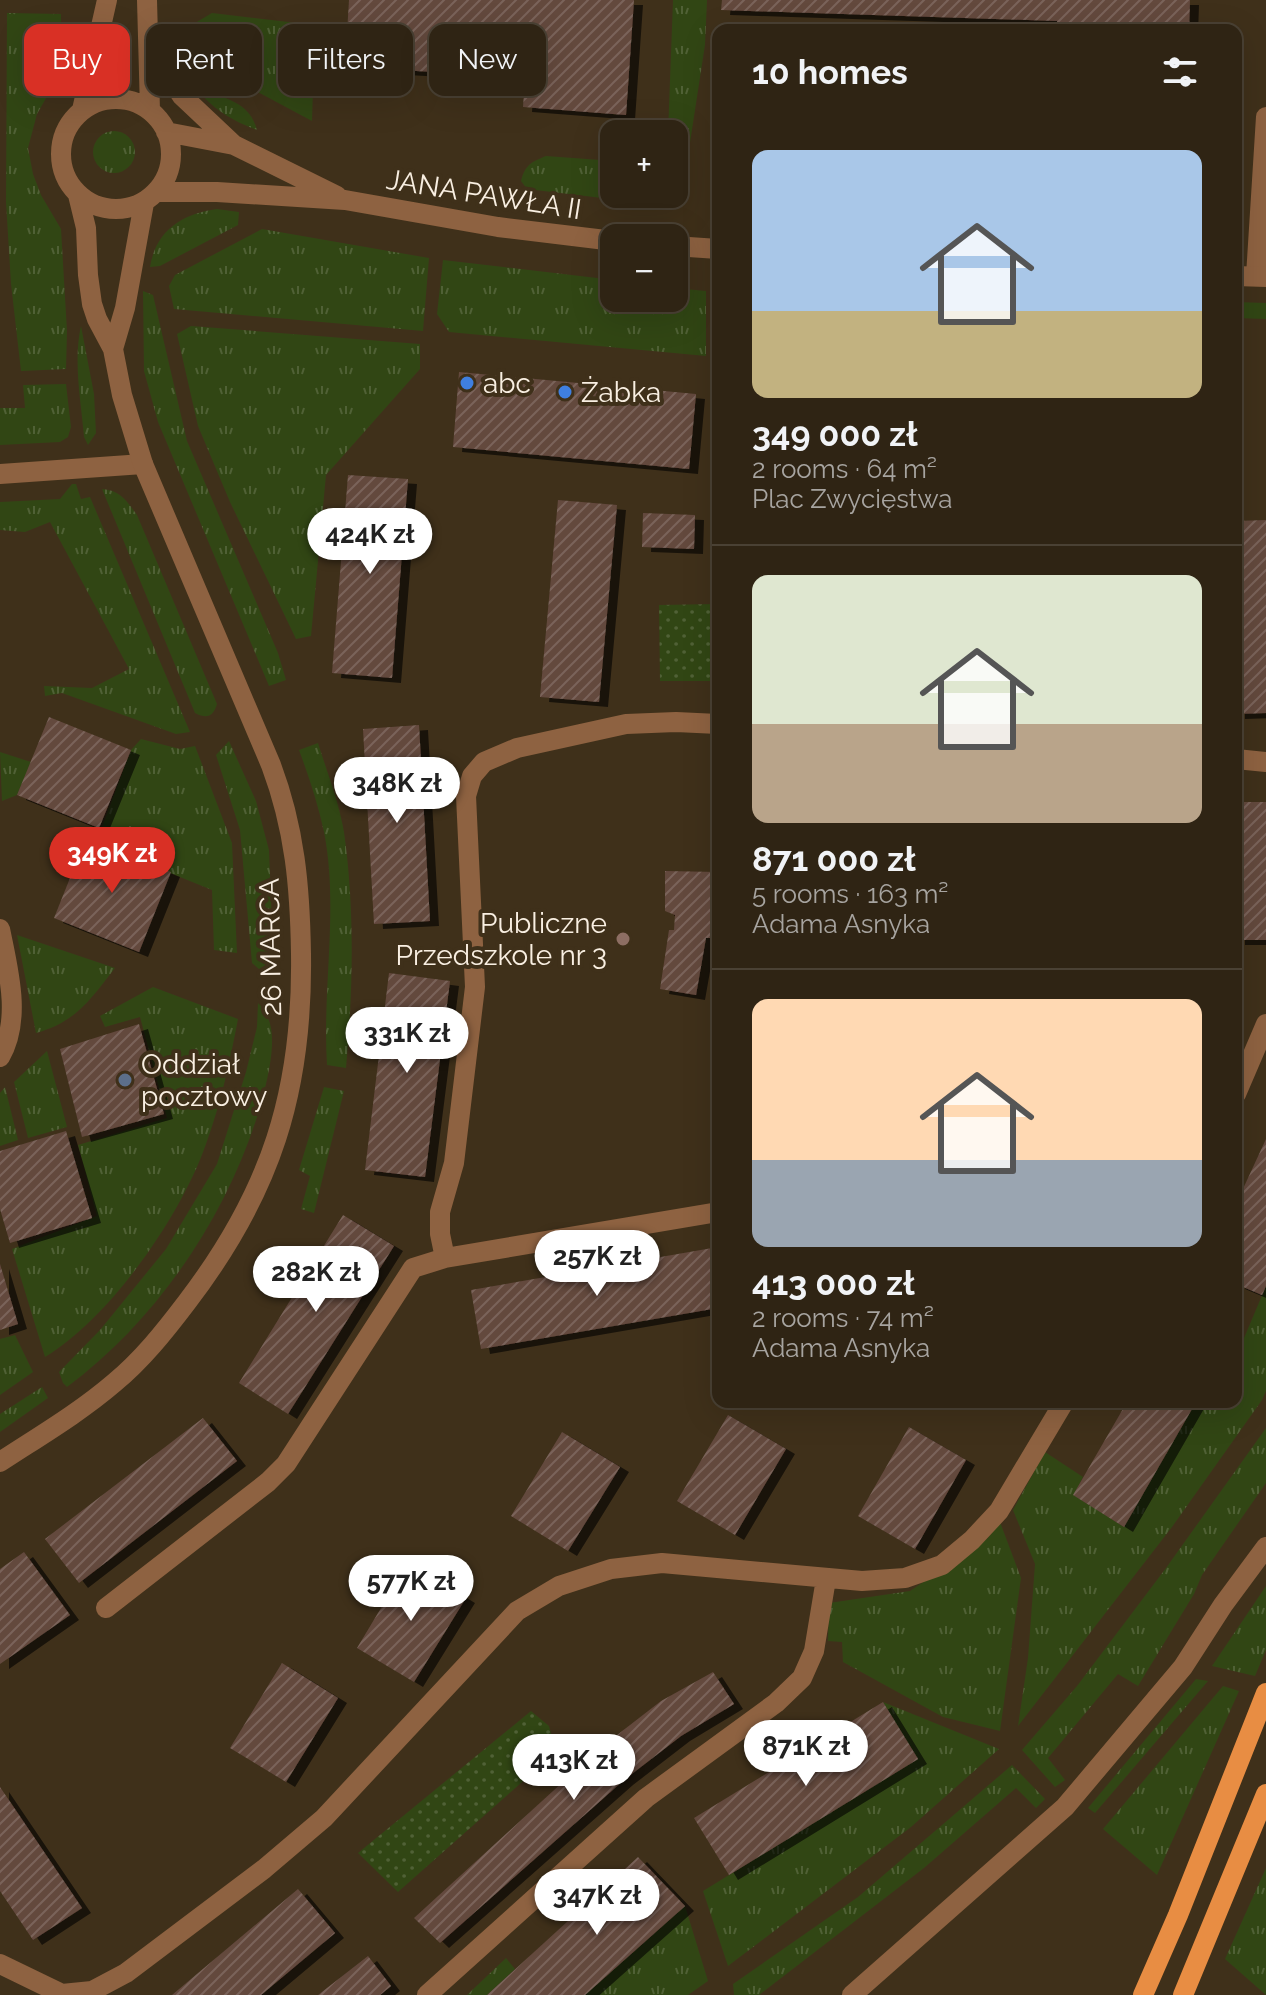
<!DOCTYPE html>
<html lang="en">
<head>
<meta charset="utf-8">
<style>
	body { margin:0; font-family:Raleway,sans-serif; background:#3b3022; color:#f1f3f6; height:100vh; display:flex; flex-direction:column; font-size:30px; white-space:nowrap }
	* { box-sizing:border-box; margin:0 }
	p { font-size:26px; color:#a7a4a0 }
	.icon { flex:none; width:44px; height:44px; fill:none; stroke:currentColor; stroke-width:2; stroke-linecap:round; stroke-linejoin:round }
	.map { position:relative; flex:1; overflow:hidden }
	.panel { position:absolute; left:712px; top:24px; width:530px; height:1384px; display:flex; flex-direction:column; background:#2f2414; border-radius:16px; box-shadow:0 8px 32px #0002,0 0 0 2px #4a4134 }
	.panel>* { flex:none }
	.guide { position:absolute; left:24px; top:24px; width:568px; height:72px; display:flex; gap:16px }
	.fabs { position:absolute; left:600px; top:120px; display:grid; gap:16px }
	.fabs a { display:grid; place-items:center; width:88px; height:88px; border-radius:16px; background:#2f2414; box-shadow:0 8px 32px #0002,0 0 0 2px #4a4134; font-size:40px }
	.price { position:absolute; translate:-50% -68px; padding:0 18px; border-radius:28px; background:#fff; color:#222; font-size:26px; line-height:52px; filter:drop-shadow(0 2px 4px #0008) }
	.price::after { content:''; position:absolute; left:50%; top:48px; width:24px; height:18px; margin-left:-12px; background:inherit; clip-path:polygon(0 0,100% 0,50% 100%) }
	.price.on { background:#d93025; color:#fff }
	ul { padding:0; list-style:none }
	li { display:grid; align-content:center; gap:16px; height:424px; padding:0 40px }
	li+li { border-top:2px solid #4a4134 }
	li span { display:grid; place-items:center; height:248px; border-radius:16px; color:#555 }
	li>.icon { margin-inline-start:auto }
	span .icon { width:144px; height:144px; fill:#fffc; stroke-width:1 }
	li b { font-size:34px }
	h2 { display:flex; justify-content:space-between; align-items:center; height:96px; padding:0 40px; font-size:34px }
	.tag { padding:0 28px; border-radius:16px; background:#2f2414; box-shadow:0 8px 32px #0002,0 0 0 2px #4a4134; font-size:28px; line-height:72px }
	.tag.on { background:#d93025; color:#fff }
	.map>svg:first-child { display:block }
	.grass { fill:url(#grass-tufts) }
	.park { fill:url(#park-dots) }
	.building { fill:url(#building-hatch); filter:url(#shadow) }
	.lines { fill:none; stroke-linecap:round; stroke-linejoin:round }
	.minor { stroke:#8e6241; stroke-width:20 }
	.tertiary { stroke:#8e6241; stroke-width:20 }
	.primary { stroke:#e88d43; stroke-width:20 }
	.shop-dot { fill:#3f7fe0; stroke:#3f301a; stroke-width:3 }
	.education-dot { fill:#8d6e63; stroke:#3f301a; stroke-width:3 }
	.service-dot { fill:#5c6f8a; stroke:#3f301a; stroke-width:3 }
	.labels { text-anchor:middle; stroke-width:8; stroke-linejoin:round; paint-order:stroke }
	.street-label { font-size:28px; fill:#f9efe2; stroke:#3f301a }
	.poi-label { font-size:28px; fill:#f9efe2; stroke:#3f301a; text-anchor:start }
</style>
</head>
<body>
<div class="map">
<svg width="1266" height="1995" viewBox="0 0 1266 1995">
	<defs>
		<pattern id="grass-tufts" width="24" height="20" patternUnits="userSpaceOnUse" patternTransform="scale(2)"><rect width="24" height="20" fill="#314614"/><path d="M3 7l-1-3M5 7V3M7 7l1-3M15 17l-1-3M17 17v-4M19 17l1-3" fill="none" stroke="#506136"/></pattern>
		<pattern id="park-dots" width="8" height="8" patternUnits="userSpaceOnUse" patternTransform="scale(2)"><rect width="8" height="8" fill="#314614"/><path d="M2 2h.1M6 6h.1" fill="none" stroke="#506136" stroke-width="1.8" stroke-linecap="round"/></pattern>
		<pattern id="building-hatch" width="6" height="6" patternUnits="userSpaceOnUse" patternTransform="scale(2)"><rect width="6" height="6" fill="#63483e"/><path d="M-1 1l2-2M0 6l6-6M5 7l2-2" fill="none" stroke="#7a635a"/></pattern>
		<filter id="shadow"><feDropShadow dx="9" dy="5" stdDeviation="0" flood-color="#0009"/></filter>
	</defs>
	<rect width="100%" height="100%" fill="#3f301a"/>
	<path class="grass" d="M 673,0 L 707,0 L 705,45 L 687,162 L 680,173 L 674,177 L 674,134 L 668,134 Z
		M 7,13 L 61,14 L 61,72 L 37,114 L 28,148 L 33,174 L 41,195 L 61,229 L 67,331 L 66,369 L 21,371 L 11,284 L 6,202 Z
		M 212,13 L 315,25 L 312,121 L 228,76 L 235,56 L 224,49 L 209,62 L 197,40 L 195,23 Z
		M 178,44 C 185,56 191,73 200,83 C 218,102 248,96 257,130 C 211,113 191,89 172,45 Z
		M93 152a21 21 0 1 1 42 0a21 21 0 1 1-42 0Z
		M 546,156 L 614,161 L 614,194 L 648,194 L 635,202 L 527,189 L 521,181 C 525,165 531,162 546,156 Z
		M 217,209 L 239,212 L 238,225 L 160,266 L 150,267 C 156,230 182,214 217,209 Z
		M 262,229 L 429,258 L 423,331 L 174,309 L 169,286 L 175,275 Z
		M 443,260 L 614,280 L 614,298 L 674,298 L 674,288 L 706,291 L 706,356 L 449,332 L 437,314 Z
		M 143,291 L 153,295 L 187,441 L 278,653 L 286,680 L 269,686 L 158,422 L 144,371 Z
		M 1236,302 L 1266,303 L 1266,319 L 1236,318 Z
		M 81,326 L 94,394 L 96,433 L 88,445 L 84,437 C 81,401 73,361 81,326 Z
		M 191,326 L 420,344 L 420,369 L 326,475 L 311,636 L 296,639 L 230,502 L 198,426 L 177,334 Z
		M 66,384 L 71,427 L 68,437 L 60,442 L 0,445 L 0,408 L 25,408 L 23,385 Z
		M 72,484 L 76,484 L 81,499 L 90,497 L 190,732 L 176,734 L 62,693 L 45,696 L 44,686 L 92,688 L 129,669 L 50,522 L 25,532 L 0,530 L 0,502 L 60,499 Z
		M 102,489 C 120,490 127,501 137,515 L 217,704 C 213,717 207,719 195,713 Z
		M 141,739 L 180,749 L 195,746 L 232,843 L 237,953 L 214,950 L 212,890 L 96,843 L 131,750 Z
		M 229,741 L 256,801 L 269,850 L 273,950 L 269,963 L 259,969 L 252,963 L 240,830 L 216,755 Z
		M 318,743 C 327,772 339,802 344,832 C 355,910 353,990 346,1068 L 327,1065 C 322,988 339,908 324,832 C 318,804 309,777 299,750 Z
		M 0,752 L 31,762 L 17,795 L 2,801 Z
		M 17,935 L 115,968 C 90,1000 76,1022 36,1033 Z
		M 153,987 L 238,1019 C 230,1061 221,1103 206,1144 C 181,1216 110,1318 45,1357 L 12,1249 L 97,1216 L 78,1145 L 167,1118 L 140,1017 L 105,1027 L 100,1016 Z
		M 258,1003 C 262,1007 266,1013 268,1018 C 279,1041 265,1090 258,1114 C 225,1219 156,1321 67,1387 L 63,1383 L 59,1372 L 100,1330 L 166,1249 L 217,1164 L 246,1072 L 257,1027 Z
		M 47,1051 L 67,1127 L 28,1138 L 14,1082 Z
		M 5,1087 L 18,1140 L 0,1146 L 0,1093 Z
		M 324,1087 L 344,1091 L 314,1213 L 301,1209 L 310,1176 L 299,1170 Z
		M 1266,1286 L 1266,1391 L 1262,1400 L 1172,1527 L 1018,1726 L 1028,1658 L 1035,1564 L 1013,1510 L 1045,1452 L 1083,1477 L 1074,1495 L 1124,1527 L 1196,1402 L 1236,1402 L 1236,1357 Z
		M 15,1335 L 33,1372 L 0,1395 L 0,1339 Z
		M 42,1387 L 48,1398 L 0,1432 L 0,1414 Z
		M 1266,1428 L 1266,1483 L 1202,1575 L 1194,1594 L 1138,1686 L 1118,1674 L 1048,1758 L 1065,1780 L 1055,1787 L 1022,1750 L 1077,1686 L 1166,1568 Z
		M 1000,1522 L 1021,1578 L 1000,1731 L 943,1717 L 843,1662 L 842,1642 L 828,1641 L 829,1603 L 910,1591 L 987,1539 Z
		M 1266,1586 L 1266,1650 L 1255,1676 L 1212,1666 Z
		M 1196,1679 L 1208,1681 L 1095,1813 L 1088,1808 Z
		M 1223,1686 L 1239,1691 L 1157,1875 L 1103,1829 Z
		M 883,1702 L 999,1749 L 911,1827 L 728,1966 L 703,1891 L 918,1759 Z
		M 1012,1765 L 1045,1799 L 1036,1808 L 1016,1788 L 924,1868 L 759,1995 L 734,1995 L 733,1984 L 858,1897 Z
		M 1266,1868 L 1266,1995 L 1225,1959 Z
		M 685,1906 L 708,1981 L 688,1995 L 585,1995 Z
		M 506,1958 L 515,1969 L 487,1995 L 467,1995 Z"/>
	<path class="park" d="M 718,604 L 718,681 L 660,681 L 659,605 Z
		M 531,1711 L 549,1726 L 556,1752 L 398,1892 L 358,1853 Z"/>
	<path class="building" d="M 349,0 L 634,0 L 626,115 L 523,107 L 525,77 L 345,67 Z
		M 722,0 L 1190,0 L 1189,30 L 1057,30 L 1057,21 L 721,10 Z
		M 459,372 L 696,394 L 689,469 L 453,447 Z
		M 348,475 L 408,479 L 392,678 L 332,673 Z
		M 558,500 L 617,505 L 599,702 L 540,697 Z
		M 643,513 L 695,515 L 694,549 L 642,547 Z
		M 1266,520 L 1266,713 L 1236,714 L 1236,521 Z
		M 49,717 L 131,750 L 99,828 L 17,795 Z
		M 419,725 L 430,921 L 374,924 L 363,729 Z
		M 1236,802 L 1266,802 L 1266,940 L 1236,940 Z
		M 86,838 L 171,872 L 139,952 L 54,918 Z
		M 665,871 L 718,872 L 718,938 L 706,938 L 696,995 L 660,989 L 669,930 L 674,930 L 675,915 L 665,911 Z
		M 389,973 L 450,981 L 425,1177 L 365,1170 Z
		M 139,1024 L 164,1114 L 82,1137 L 60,1049 Z
		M 66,1131 L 92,1218 L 10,1243 L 0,1209 L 0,1151 Z
		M 1266,1139 L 1266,1286 L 1262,1295 L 1236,1284 L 1236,1204 Z
		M 343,1215 L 394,1246 L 288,1414 L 239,1383 Z
		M 718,1247 L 718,1308 L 481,1349 L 471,1290 Z
		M 0,1264 L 18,1324 L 0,1330 Z
		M 1127,1402 L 1196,1402 L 1124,1527 L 1073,1495 Z
		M 728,1415 L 786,1449 L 735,1535 L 677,1501 Z
		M 203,1418 L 237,1461 L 79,1583 L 45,1539 Z
		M 909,1427 L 966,1460 L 915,1549 L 858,1516 Z
		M 562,1432 L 620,1467 L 568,1551 L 511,1516 Z
		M 24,1552 L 70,1615 L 0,1664 L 0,1569 Z
		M 408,1563 L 466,1598 L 414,1682 L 357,1648 Z
		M 282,1663 L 338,1698 L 286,1782 L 230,1748 Z
		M 713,1672 L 734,1704 L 681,1736 L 624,1780 L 440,1943 L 414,1918 L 599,1749 L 661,1701 Z
		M 883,1702 L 918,1759 L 729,1875 L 694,1818 Z
		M 0,1787 L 82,1908 L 33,1940 L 0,1891 Z
		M 638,1857 L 685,1906 L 585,1995 L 487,1995 Z
		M 298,1889 L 335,1933 L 261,1995 L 172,1995 Z
		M 368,1956 L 391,1986 L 380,1995 L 318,1995 Z"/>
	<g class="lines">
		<path class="minor" d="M 1256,276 L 1266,117
			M 0,474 L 143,464
			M 1236,759 L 1266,762
			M 0,929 C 8,969 22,1019 0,1057
			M 1236,1094 L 1266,1024
			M 445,1258 L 440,1234 L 440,1212 L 454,1163 L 475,987 L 466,796 L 472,776 L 484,762 L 517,748 L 626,724 L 676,722 L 718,724
			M 106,1608 L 268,1482 L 286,1464 L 413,1268 L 445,1258 L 718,1212
			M 0,1964 L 62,1994 L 92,1991 L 126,1973 L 264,1869 L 324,1818 L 517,1611 L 559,1586 L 611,1569 L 662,1563 L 862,1581 L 905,1578 L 942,1565 L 972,1540 L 999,1511 L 1064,1402
			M 427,1995 L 646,1798 L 776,1703 L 802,1678 L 814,1651 L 826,1579
			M 852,1995 L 1065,1807 L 1183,1667 L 1223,1605 L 1266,1547"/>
		<path class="tertiary" d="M 147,0 L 150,110
			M 149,45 L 182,96 L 234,145
			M61 154a55 55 0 1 1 110 0a55 55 0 1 1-110 0Z
			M 82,110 L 107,0
			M 166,132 L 234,145 L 337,196
			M 157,192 L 217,192 L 345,200 L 498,227 L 614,241
			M 674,246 L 718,249
			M 1236,276 L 1266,277
			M 113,349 L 125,308 L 144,203
			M 0,1462 C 38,1437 79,1413 114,1383 C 142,1360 165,1331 187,1302 C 271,1192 303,1092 301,954 C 300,887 295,829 271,765 L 143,464 L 122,395 L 113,349 L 97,319 L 92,304 L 88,275 L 86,228 L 78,195"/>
		<path class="primary" d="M 1143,1995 L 1178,1915 L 1266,1693
			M 1183,1995 L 1266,1794"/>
	</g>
	<g class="shop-dot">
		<circle cx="467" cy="383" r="8"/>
		<circle cx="565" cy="392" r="8"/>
	</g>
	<circle class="education-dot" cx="623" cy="939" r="8"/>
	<circle class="service-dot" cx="125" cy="1080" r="8"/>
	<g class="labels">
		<g class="street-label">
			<text transform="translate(484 194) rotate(9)" y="10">JANA PAWŁA II</text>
			<text transform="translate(270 947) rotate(-91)" y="10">26 MARCA</text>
		</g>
		<g class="poi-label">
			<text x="483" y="393">abc</text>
			<text x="581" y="402">Żabka</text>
			<text x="607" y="933" text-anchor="end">Publiczne<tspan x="607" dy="32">Przedszkole nr 3</tspan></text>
			<text x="141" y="1074">Oddział<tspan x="141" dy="32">pocztowy</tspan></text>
		</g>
	</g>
</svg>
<div class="fabs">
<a>+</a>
<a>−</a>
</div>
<b class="price" style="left:370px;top:576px">424K zł</b>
<b class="price" style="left:397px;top:825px">348K zł</b>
<b class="price on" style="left:112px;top:895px">349K zł</b>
<b class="price" style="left:407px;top:1075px">331K zł</b>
<b class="price" style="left:597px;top:1298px">257K zł</b>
<b class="price" style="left:316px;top:1314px">282K zł</b>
<b class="price" style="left:411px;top:1623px">577K zł</b>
<b class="price" style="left:806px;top:1788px">871K zł</b>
<b class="price" style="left:574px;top:1802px">413K zł</b>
<b class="price" style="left:597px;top:1937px">347K zł</b>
<div class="guide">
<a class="tag on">Buy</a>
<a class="tag">Rent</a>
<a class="tag">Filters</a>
<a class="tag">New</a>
</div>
<section class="panel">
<h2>10 homes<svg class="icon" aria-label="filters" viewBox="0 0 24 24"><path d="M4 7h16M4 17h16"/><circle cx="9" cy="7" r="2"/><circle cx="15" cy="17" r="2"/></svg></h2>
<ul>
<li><span style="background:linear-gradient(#a9c7e8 65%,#c2b280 0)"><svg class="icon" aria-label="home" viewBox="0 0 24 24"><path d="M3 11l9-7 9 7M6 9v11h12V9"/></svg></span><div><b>349 000 zł</b><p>2 rooms · 64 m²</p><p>Plac Zwycięstwa</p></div></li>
<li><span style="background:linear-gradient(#dfe7d0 60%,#b9a48a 0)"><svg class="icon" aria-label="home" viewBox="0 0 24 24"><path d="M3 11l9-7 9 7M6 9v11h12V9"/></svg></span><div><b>871 000 zł</b><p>5 rooms · 163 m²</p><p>Adama Asnyka</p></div></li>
<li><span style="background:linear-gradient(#ffd9b3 65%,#9aa5b1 0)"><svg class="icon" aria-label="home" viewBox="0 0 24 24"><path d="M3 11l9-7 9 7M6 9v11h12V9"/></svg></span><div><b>413 000 zł</b><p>2 rooms · 74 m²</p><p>Adama Asnyka</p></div></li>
</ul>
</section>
</div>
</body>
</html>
